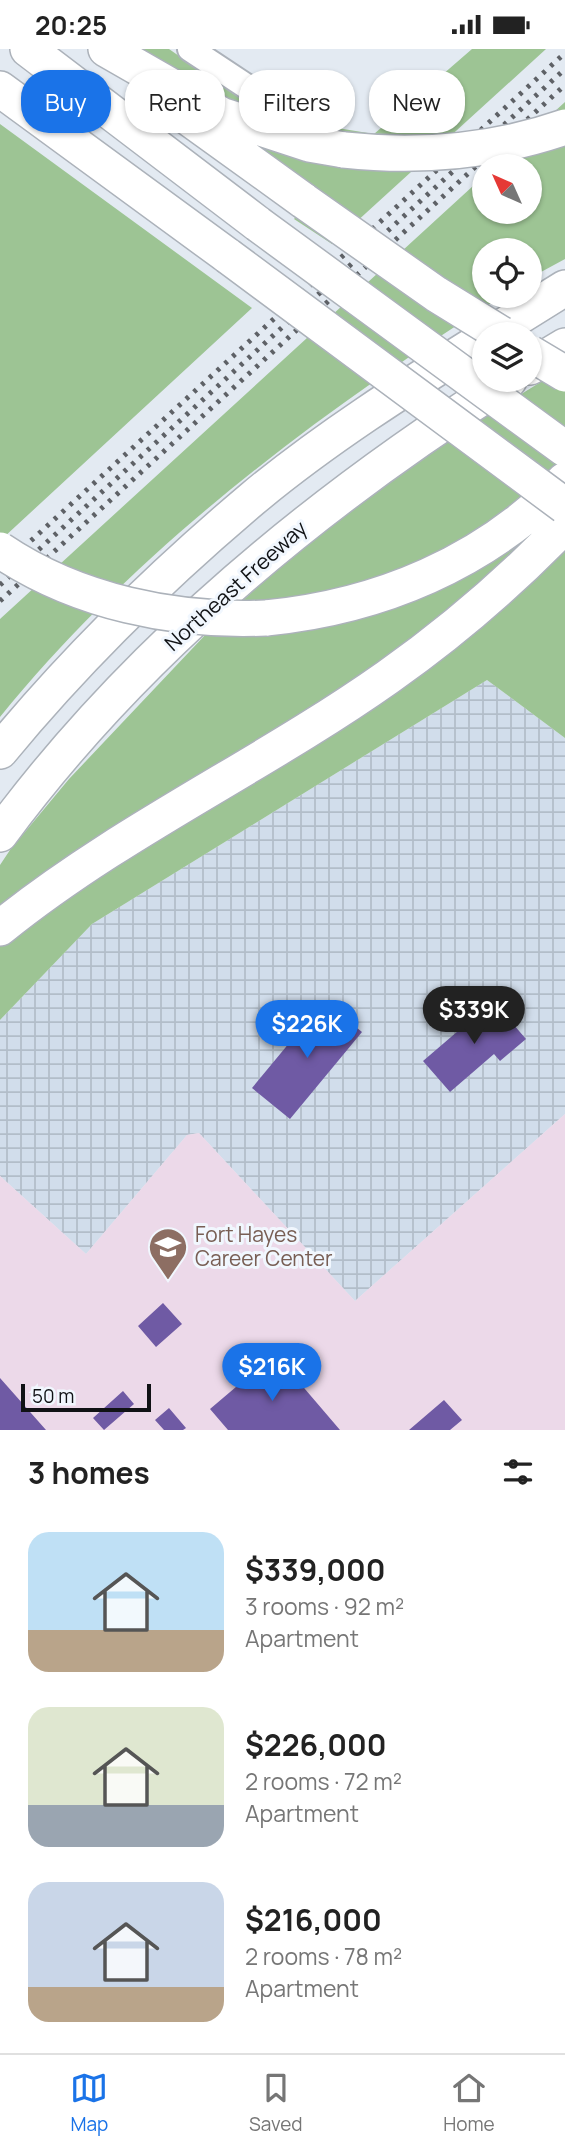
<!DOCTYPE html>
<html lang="en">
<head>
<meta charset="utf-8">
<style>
	body { margin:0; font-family:Manrope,sans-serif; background:#f6f6f6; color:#222; height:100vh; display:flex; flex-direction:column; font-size:26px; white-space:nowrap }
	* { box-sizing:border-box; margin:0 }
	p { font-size:23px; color:#767676 }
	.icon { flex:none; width:38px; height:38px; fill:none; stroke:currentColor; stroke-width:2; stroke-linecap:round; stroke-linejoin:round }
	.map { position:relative; height:1381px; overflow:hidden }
	.details { display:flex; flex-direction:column; background:#fff; flex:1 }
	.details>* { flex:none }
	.hud { position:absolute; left:21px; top:21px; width:523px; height:63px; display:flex; gap:14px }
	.needle { width:46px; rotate:315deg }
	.fabs { position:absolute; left:472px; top:105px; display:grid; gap:14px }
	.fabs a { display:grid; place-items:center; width:70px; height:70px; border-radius:50%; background:#fff; box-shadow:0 2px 5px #0004; font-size:35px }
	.scale { position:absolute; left:21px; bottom:18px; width:130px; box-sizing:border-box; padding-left:7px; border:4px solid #101215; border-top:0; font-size:19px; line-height:24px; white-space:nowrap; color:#101215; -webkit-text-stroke:5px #f1f7fe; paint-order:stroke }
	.price { position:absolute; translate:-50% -60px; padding:0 16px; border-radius:24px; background:#1a73e8; color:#fff; font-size:23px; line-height:46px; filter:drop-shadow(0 2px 4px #0008) }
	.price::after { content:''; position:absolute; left:50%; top:42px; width:21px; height:16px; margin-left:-10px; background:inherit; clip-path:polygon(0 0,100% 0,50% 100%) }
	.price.selected { background:#222; color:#fff }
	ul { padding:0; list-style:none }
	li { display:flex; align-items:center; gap:21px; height:175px; padding:0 28px }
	li span { display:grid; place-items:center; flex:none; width:196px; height:140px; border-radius:21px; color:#555 }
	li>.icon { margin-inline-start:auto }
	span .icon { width:84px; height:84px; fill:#fffc; stroke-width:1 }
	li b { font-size:30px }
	h2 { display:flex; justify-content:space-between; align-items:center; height:84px; padding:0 28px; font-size:30px }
	.chip { padding:0 24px; border-radius:28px; background:#fff; box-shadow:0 2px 5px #0004; font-size:24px; line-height:63px }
	.chip.selected { background:#1a73e8; color:#fff }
	.status { display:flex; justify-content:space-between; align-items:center; height:49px; padding:0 35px; background:#fff; direction:ltr }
	.status svg { height:19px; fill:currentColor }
	.menu { display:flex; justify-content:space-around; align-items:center; height:98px; border-top:2px solid #e0e0e0; background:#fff; font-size:19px; color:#767676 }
	.menu a { display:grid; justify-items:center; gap:4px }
	.menu .selected { color:#1a73e8 }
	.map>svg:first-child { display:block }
	.industrial { fill:url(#industrial-grid) }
	.education { fill:#ecd9e9 }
	.green { fill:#9dc494 }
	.building { fill:#6f5aa4 }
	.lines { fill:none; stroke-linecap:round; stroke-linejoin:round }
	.minor-casing { stroke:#acb2ba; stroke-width:28 }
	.highway-casing { stroke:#acb2ba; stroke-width:38 }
	.minor { stroke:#fff; stroke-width:24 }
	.highway { stroke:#fff; stroke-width:35 }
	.rail { stroke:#5e6166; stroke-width:5; stroke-dasharray:3.5 7; stroke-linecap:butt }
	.highway-bridge-casing { stroke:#acb2ba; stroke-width:38; stroke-linecap:butt }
	.highway-bridge { stroke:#fff; stroke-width:35 }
	.labels { text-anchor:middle; stroke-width:6; stroke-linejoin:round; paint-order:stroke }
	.street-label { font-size:21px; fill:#101215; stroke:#f1f7fe }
	.education-label { font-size:21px; fill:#785e54; stroke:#f1f7fe; text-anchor:start }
</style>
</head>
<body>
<div class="status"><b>20:25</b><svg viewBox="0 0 49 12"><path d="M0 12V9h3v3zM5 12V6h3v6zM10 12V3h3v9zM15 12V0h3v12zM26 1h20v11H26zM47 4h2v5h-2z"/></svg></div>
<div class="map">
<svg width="565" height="1381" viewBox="0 0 565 1381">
	<defs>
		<pattern id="industrial-grid" width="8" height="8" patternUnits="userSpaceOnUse" patternTransform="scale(1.75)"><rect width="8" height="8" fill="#d1ddeb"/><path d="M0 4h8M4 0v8" fill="none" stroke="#b2bdc9"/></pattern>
	</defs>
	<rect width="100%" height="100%" fill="#e3eaf2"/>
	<path class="industrial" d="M 487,631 L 565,689 L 565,1065 L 355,1252 L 199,1084 L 187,1086 L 86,1205 L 0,1127 L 0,971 L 92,875 Z"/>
	<path class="education" d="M 565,1065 L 565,1381 L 0,1381 L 0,1127 L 86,1205 L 187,1086 L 199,1084 L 355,1252 Z"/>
	<path class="green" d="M 139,0 L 169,0 L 232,44 L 258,57 L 319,76 L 374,85 L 472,0 L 546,0 L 332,195 L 294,170 L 316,145 L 256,99 L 256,94 L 329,86 L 229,54 Z
		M 565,53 L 565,210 L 530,229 L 530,201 L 485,201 L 485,247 L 502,247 C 319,364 138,498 0,668 L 0,570 L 485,126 L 485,163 L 530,163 L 530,117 L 495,117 Z
		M 0,75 L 252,259 L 3,489 L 0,487 Z
		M 565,318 L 565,414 L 476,490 L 271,584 L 565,454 L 461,562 L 0,867 L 0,816 L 10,801 L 69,730 L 208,583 L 294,505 L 356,457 L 455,386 Z
		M 565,495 L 565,689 L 487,631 L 92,875 L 0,971 L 0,894 Z"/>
	<path class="building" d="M 324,952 L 362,983 L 290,1070 L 252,1039 Z
		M 493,952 L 526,990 L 500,1012 L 494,1005 L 450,1043 L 423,1012 Z
		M 163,1254 L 182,1275 L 156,1298 L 138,1277 Z
		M 275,1305 L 340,1381 L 228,1381 L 210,1360 Z
		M 0,1329 L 46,1381 L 0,1381 Z
		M 123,1342 L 134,1355 L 104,1381 L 93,1369 Z
		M 444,1351 L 462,1371 L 450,1381 L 409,1381 Z
		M 169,1359 L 186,1379 L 183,1381 L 164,1381 L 155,1371 Z"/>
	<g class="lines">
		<g class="minor-casing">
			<path id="minor" d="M 190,0 L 264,49"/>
		</g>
		<g class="highway-casing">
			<path id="highway" d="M 28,0 L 258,175
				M 106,0 L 221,66 L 309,95 L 344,101
				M 0,40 L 228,207
				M 182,64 L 304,152
				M 491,285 L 565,239
				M 530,318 L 565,297
				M 266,569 C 379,558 485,514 565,431
				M 0,702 C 75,611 162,526 252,450 C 324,390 406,338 485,289
				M 0,785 C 135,602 318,452 509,331
				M 0,879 C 120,782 262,717 388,628 C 452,583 511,532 565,476"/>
		</g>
		<use href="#minor" class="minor"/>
		<use href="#highway" class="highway"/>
		<path class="rail" d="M 0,520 L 565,4
			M 0,536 L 565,20
			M 0,552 L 565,36"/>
		<g class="highway-bridge-casing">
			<path id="highway-bridge" d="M 344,101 C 420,109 493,103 565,78
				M 304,152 L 436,245 L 501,285
				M 258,175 L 565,400
				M 228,207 L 565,457
				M 530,304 L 565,325
				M 0,501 C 77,553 175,573 266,569"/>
		</g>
		<use href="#highway-bridge" class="highway-bridge"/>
	</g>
	<defs>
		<g id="school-pin" transform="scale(2.0125)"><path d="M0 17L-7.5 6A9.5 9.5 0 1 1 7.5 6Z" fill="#8d6e63" stroke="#f1f7fe"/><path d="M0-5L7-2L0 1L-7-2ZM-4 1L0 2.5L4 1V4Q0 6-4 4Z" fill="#fff"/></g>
	</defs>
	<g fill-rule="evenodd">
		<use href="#school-pin" x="168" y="1198"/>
	</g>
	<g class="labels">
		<g class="street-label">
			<text transform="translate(236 537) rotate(-42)" y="7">Northeast Freeway</text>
		</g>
		<g class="education-label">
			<text x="195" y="1193">Fort Hayes<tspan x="195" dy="24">Career Center</tspan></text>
		</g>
	</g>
</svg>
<div class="fabs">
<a><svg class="needle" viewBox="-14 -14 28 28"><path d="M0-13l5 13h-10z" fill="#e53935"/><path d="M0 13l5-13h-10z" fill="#767676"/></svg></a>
<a><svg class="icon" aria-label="locate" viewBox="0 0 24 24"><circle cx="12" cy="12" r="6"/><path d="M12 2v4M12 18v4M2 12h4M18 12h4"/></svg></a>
<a><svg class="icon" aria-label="layers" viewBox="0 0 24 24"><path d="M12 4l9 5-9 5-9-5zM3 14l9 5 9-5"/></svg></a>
</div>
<div class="scale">50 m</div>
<b class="price selected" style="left:474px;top:997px">$339K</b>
<b class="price" style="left:307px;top:1011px">$226K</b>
<b class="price" style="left:272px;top:1354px">$216K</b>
<div class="hud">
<a class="chip selected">Buy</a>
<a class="chip">Rent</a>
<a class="chip">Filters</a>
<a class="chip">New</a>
</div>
</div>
<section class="details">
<h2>3 homes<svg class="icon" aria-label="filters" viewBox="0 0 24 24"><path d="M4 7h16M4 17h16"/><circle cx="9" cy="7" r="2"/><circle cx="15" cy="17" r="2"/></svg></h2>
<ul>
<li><span style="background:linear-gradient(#bfe0f5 70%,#b9a48a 0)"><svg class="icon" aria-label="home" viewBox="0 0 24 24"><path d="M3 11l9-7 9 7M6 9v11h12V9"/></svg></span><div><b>$339,000</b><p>3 rooms · 92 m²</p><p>Apartment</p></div></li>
<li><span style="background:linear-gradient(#dfe7d0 70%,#9aa5b1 0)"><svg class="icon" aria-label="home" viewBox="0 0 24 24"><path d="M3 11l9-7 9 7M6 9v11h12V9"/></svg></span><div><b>$226,000</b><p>2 rooms · 72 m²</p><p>Apartment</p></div></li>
<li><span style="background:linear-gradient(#c9d6e8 75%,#b9a48a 0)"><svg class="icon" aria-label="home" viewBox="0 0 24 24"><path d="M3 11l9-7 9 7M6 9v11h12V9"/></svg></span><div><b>$216,000</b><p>2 rooms · 78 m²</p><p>Apartment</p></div></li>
</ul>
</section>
<nav class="menu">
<a class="selected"><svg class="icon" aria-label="map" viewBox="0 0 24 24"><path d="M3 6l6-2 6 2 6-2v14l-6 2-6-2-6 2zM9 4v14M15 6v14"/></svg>Map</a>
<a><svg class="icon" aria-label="saved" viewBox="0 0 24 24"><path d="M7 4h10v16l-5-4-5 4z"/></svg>Saved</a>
<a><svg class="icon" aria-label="home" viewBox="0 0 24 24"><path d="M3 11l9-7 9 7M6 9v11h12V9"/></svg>Home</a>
</nav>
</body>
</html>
